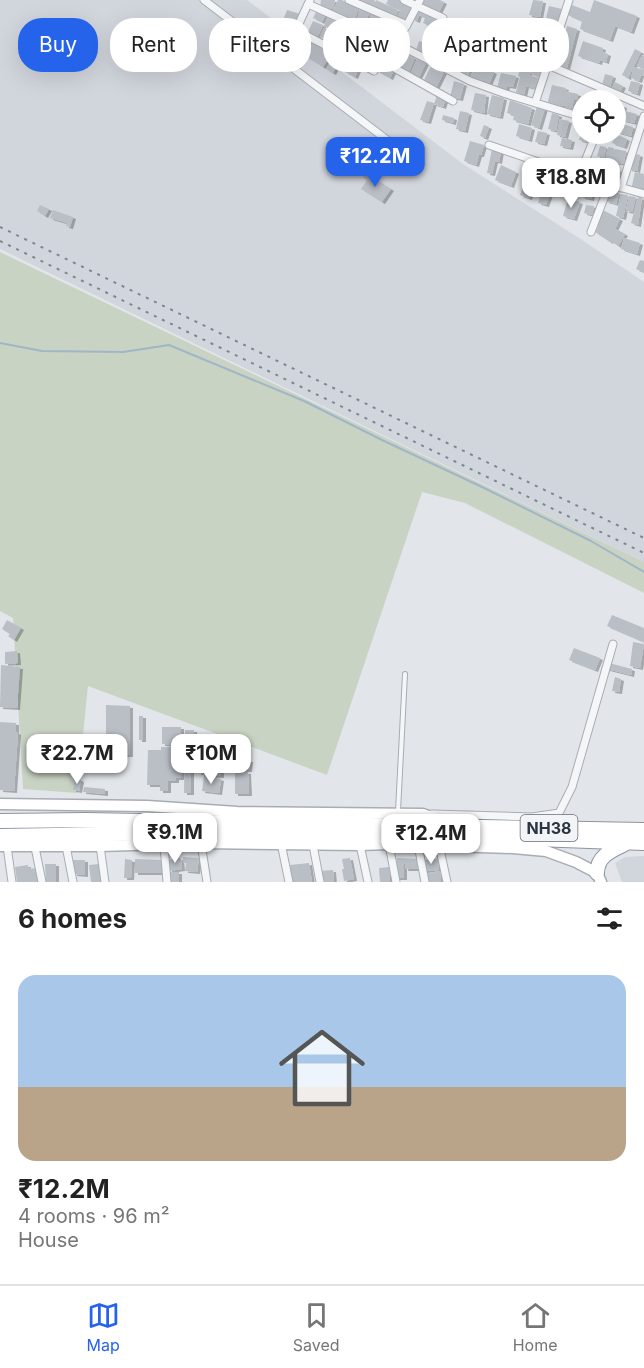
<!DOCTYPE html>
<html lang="en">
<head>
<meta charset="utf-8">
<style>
	body { margin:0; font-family:Inter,sans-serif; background:#f6f6f6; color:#222; height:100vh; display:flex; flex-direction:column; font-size:22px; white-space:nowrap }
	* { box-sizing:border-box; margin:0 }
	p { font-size:20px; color:#767676 }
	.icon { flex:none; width:33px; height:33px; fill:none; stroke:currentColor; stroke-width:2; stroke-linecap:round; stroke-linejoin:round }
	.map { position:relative; height:882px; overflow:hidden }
	.sheet { display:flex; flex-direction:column; background:#fff; flex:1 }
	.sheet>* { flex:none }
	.top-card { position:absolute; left:18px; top:18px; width:609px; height:54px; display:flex; gap:12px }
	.controls { position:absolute; left:572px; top:90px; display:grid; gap:12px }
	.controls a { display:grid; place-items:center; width:54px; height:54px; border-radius:50%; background:#fff; box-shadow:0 6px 24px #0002; font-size:30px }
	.price { position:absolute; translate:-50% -51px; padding:0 14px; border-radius:12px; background:#fff; color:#222; font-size:20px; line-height:39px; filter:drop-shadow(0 2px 3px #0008) }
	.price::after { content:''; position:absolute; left:50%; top:36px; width:18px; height:14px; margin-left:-9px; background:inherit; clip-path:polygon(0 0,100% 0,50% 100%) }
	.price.selected { background:#2563eb; color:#fff }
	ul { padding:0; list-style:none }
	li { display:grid; align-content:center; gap:12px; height:318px; padding:0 18px }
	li+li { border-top:2px solid #e0e0e0 }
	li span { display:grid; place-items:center; height:186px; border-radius:18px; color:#555 }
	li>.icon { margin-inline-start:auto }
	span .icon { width:108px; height:108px; fill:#fffc; stroke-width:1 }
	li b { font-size:26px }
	h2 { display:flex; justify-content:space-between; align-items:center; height:72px; padding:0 18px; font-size:26px }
	.chip { padding:0 21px; border-radius:24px; background:#fff; box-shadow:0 6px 24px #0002; font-size:21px; line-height:54px }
	.chip.selected { background:#2563eb; color:#fff }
	.menu { display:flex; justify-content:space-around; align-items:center; height:84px; border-top:2px solid #e0e0e0; background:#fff; font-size:16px; color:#767676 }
	.menu a { display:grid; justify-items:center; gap:3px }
	.menu .selected { color:#2563eb }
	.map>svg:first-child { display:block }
	.built { fill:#d1d5dc }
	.green { fill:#c9d3c4 }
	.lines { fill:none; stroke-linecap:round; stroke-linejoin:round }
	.stream { stroke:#a0b5c7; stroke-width:2 }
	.building { fill:#babfc6; filter:url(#shadow) }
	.lane-casing { stroke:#a7adb4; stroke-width:6 }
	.street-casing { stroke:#a7adb4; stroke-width:9 }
	.secondary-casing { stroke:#a7adb4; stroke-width:13 }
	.highway-casing { stroke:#8b94a0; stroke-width:16 }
	.lane { stroke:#f5f6f8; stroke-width:4 }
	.street { stroke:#f5f6f8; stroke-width:7 }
	.secondary { stroke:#fff; stroke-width:10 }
	.highway { stroke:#fff; stroke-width:14 }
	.rail { stroke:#7d8693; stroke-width:2; stroke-dasharray:3 6; stroke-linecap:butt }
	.labels { text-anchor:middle; stroke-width:6; stroke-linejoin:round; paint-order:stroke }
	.shield { fill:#f2f4f7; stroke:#676e78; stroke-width:1.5 }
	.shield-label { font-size:16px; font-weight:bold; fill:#2b3441 }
</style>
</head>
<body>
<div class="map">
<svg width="644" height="882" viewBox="0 0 644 882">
	<defs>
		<filter id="shadow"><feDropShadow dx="3" dy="2" stdDeviation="0" flood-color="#0004"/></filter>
	</defs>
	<rect width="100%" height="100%" fill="#e2e6ea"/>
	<path class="built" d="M 0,0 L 247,0 L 463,164 L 582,240 L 644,282 L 644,562 L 0,249 Z
		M 644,856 L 644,882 L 622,882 L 615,863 L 625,857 Z"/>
	<path class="green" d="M 0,252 L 644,562 L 644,593 L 465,503 L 422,492 L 327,775 L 88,686 L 77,793 L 23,789 L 13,618 L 0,611 Z"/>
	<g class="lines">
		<path class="stream" d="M 0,343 L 42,351 L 123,352 L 169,345 L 304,401 L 382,440 L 482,487 L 591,541 L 644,572"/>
	</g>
	<path class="building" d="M 321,0 L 335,0 L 333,9 L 320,6 Z
		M 338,0 L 342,0 L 359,9 L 353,22 L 333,11 Z
		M 360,0 L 375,0 L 372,8 L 359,3 Z
		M 376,0 L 398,10 L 395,18 L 373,8 Z
		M 388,0 L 404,0 L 400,10 L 386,4 Z
		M 421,0 L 440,0 L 444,2 L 438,14 L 419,4 Z
		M 533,0 L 543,1 L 540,17 L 529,15 Z
		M 594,0 L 637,16 L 631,32 L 615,26 L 610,40 L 580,29 L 582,21 L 568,15 L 572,5 L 590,12 Z
		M 405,3 L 412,7 L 404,21 L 397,17 Z
		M 549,6 L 562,9 L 553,42 L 543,40 L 547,22 L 545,22 Z
		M 417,8 L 437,17 L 432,27 L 423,23 L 425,18 L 419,15 L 417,21 L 412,19 Z
		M 287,10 L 300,14 L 294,28 L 282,23 Z
		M 317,10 L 326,14 L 322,22 L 313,18 Z
		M 360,10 L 369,13 L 365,26 L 356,23 Z
		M 372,13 L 381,17 L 378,23 L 390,29 L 391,26 L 397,28 L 392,39 L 366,27 Z
		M 329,15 L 351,24 L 346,36 L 324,26 Z
		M 313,21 L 323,25 L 318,36 L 308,32 Z
		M 567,26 L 577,29 L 567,68 L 556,65 Z
		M 324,28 L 331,31 L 327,40 L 320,37 Z
		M 362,31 L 382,41 L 378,49 L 357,40 Z
		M 510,31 L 527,36 L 524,49 L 506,44 Z
		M 333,33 L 340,37 L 335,46 L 328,42 Z
		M 304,37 L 331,55 L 323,67 L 296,50 Z
		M 348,37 L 360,43 L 354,57 L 341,51 Z
		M 385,41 L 393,46 L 388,55 L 379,51 Z
		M 419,41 L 426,43 L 423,53 L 416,51 Z
		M 583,41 L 603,48 L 602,52 L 608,54 L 606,62 L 600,60 L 599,63 L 578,56 Z
		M 365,45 L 381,54 L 373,70 L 369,67 L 371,64 L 358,57 Z
		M 431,45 L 439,48 L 434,61 L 426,58 Z
		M 635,49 L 641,52 L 628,78 L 622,75 Z
		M 441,50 L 448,53 L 443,65 L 436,62 Z
		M 529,52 L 548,58 L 540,77 L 530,73 L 533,68 L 524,64 Z
		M 334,54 L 341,58 L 333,73 L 326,69 Z
		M 406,54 L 415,58 L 408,73 L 399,69 Z
		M 461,54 L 474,59 L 468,75 L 455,70 Z
		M 642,55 L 644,56 L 644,70 L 637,66 Z
		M 417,59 L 426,63 L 418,79 L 410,75 Z
		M 350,61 L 360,65 L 355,77 L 345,72 Z
		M 380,63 L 394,70 L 390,78 L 377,71 Z
		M 476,64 L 494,72 L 489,84 L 470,78 Z
		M 521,65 L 531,68 L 529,75 L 539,78 L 536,89 L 526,86 L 524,95 L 516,92 L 520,77 L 518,76 Z
		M 431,66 L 444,72 L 436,88 L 423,82 Z
		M 634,67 L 644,70 L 644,76 L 641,75 L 639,81 L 631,78 Z
		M 501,73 L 516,76 L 513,87 L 507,86 L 506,90 L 497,88 Z
		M 605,74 L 613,76 L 610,87 L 602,85 Z
		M 454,81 L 464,84 L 460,99 L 450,97 Z
		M 631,81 L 640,83 L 637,94 L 628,91 Z
		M 615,82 L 623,86 L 620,92 L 612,88 Z
		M 552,85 L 566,88 L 565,91 L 578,94 L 577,100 L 574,99 L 572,108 L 562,105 L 561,109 L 547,105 Z
		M 475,93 L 486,95 L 484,113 L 471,110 Z
		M 437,95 L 446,98 L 443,107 L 434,104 Z
		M 492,95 L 504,98 L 500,117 L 487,114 Z
		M 510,100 L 532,108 L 528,124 L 513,120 L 514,115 L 507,113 Z
		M 427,101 L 434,103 L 428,122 L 420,120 Z
		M 618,104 L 624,106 L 621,120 L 615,118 Z
		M 537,106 L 545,108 L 539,128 L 531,125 Z
		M 460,111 L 469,113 L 465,131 L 456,129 Z
		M 625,111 L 637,114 L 634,123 L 622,120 Z
		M 552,113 L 559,115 L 556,131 L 548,129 Z
		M 443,115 L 454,118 L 453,123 L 442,120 Z
		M 560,119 L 569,121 L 565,137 L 557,135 Z
		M 619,123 L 633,127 L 631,136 L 617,132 Z
		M 519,124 L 532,128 L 529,140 L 516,136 Z
		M 484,125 L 489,127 L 485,138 L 480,136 Z
		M 538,131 L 547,133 L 544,144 L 535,142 Z
		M 581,134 L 593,134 L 591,143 L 579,140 Z
		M 616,134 L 627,139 L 624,147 L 612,143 Z
		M 562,138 L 572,140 L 570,148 L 560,146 Z
		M 470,141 L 484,145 L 481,155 L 479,155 L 476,165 L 464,161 Z
		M 600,146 L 606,147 L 604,158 L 597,156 Z
		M 608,147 L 614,148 L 611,163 L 605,162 Z
		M 492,149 L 501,151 L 499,162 L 495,161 L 492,174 L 487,173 Z
		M 615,149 L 626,151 L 624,164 L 612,162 Z
		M 633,153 L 640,155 L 637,171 L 629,169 Z
		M 501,165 L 516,172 L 511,186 L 495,180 Z
		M 611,168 L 624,173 L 621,184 L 607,180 Z
		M 528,172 L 546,178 L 541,189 L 533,186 L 529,198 L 520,195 Z
		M 635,172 L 644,174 L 644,193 L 631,190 Z
		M 366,173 L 391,189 L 382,202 L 361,189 L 367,180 L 363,177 Z
		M 547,179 L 555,182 L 550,193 L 542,190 Z
		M 585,182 L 595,184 L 591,199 L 582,197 Z
		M 610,190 L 619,193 L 616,204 L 606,201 Z
		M 542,191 L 550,194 L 546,205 L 538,203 Z
		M 621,194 L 628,195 L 623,218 L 616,216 Z
		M 629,196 L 636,197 L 632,212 L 626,211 Z
		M 638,197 L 642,198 L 638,225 L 631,223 Z
		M 568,199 L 580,202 L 574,219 L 563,216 Z
		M 40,205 L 49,209 L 45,216 L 37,211 Z
		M 586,205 L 594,206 L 592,215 L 584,213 Z
		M 53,210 L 73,217 L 70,227 L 66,226 L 67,223 L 50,218 Z
		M 603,210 L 620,219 L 615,229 L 617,230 L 610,242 L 595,232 L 598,227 L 595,225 Z
		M 618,230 L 625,234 L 618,246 L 611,241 Z
		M 624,238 L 640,243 L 637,254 L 621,249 Z
		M 640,260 L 644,261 L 644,272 L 636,269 Z
		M 612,615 L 644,628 L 644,642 L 607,626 Z
		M 7,620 L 21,628 L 14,640 L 8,636 L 10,634 L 2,629 Z
		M 633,642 L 644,644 L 640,668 L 630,666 Z
		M 574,648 L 600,658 L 595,670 L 569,660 Z
		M 17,651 L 18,663 L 5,664 L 5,652 Z
		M 609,663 L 632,669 L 631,675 L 607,669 Z
		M 1,665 L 20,667 L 17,708 L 0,707 Z
		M 615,677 L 621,679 L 619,692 L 612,691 Z
		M 106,705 L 130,706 L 130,755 L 106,755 Z
		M 139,716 L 143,716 L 143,740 L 139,740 Z
		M 0,722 L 16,723 L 16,732 L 18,733 L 14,791 L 0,790 Z
		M 162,727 L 181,727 L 181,745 L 162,744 Z
		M 185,730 L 194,730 L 194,735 L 208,735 L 208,752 L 201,752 L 201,758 L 195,757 L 195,750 L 201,750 L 201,741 L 194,741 L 194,758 L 191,758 L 191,793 L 184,793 Z
		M 210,736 L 220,738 L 218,745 L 209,743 Z
		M 210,745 L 240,746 L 240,759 L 250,760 L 249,770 L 228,769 L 228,764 L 221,763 L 221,776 L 201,775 L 202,761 L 209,761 Z
		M 161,747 L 182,747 L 181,778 L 176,778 L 176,781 L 168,781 L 168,791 L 160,791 L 160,785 L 147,785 L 148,750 L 161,750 Z
		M 235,772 L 248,772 L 249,794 L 235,794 Z
		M 204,776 L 221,779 L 219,793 L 202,791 Z
		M 75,778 L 81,780 L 79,791 L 73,790 Z
		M 84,787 L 105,789 L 105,794 L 83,792 Z
		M 183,857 L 199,858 L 197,872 L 185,871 L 186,863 L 183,863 Z
		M 181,858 L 182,869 L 169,871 L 168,860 Z
		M 350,858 L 354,879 L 344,881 L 342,869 L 344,869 L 342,859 Z
		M 397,858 L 420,859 L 420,869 L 405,869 L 406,864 L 404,864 L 404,878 L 397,878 Z
		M 125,859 L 132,860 L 131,878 L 124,878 Z
		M 135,859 L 163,860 L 163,873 L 135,873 Z
		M 438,859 L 439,870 L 424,871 L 423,860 Z
		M 71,860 L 85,860 L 85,875 L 74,874 L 74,867 L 71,867 Z
		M 309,863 L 312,882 L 292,882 L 290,865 Z
		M 45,864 L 56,864 L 56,882 L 46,882 Z
		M 99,864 L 101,882 L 91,882 L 89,865 Z
		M 28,865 L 28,869 L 38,868 L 39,882 L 17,882 L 15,867 Z
		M 389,867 L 390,882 L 380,882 L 379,868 Z
		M 333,870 L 334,882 L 320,882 L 319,871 Z
		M 440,871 L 441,882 L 426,882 L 425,874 Z
		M 169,872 L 179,872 L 179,882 L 169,882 Z"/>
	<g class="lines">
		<g class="lane-casing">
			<path id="lane" d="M 398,811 L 405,674"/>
		</g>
		<g class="street-casing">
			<path id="street" d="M 204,0 L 408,156
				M 310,0 L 308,4 L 395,43 L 470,81 L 506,94 L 582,117
				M 349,0 L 407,25
				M 404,0 L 443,18
				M 308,4 L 296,30 L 374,71 L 380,60 L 453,101
				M 395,43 L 407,25 L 420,0
				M 548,65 L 644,106
				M 535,103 L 569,0
				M 596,134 L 579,176 L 644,194
				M 489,145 L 579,176
				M 621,188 L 644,116
				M 591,232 L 609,185
				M 432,814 L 532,817 L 559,813 L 572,787 L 613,644
				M 201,843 L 207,882
				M 281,843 L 289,882
				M 389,844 L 396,882
				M 164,845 L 167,882
				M 313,845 L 320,882
				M 360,845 L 368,882
				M 418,845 L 425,882
				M 439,845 L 447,882
				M 7,846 L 12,882
				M 66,846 L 73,882
				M 100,846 L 105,882
				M 35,847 L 42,882"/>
		</g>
		<g class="secondary-casing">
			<path id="secondary" d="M 0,804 L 147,806 L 237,812 L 423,814 L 449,824
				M 0,846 L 100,846 L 201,843 L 360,845 L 389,844 L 513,848 L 546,851 L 576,862 L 597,873 L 601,882"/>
		</g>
		<g class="highway-casing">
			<path id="highway" d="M 0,821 L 85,820 L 644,830
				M 0,836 L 223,832 L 458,836 L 644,843
				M 597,873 C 597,856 612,850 625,844"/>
		</g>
		<use href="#lane" class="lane"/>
		<use href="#street" class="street"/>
		<use href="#secondary" class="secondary"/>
		<use href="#highway" class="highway"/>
		<path class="rail" d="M 0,227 L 644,538
			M 0,241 L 644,553"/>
	</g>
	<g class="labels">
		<rect class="shield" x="520.5" y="815" width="57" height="26" rx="4.5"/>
		<g class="shield-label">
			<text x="549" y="834">NH38</text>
		</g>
	</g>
</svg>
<div class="controls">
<a><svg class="icon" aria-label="locate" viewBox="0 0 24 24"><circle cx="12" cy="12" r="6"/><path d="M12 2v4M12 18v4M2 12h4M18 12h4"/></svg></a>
</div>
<b class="price selected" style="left:375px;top:188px">₹12.2M</b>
<b class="price" style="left:571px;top:209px">₹18.8M</b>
<b class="price" style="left:77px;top:785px">₹22.7M</b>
<b class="price" style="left:211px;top:785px">₹10M</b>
<b class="price" style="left:175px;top:864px">₹9.1M</b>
<b class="price" style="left:431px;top:865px">₹12.4M</b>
<div class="top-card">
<a class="chip selected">Buy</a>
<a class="chip">Rent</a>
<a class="chip">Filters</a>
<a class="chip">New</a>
<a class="chip">Apartment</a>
</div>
</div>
<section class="sheet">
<h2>6 homes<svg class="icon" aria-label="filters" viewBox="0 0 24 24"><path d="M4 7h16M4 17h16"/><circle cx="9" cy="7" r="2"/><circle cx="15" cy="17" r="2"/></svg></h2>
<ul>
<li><span style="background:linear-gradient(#a9c7e8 60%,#b9a48a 0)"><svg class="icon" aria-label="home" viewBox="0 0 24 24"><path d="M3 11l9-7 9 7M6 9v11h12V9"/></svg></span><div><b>₹12.2M</b><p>4 rooms · 96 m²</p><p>House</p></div></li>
</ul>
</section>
<nav class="menu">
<a class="selected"><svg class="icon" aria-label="map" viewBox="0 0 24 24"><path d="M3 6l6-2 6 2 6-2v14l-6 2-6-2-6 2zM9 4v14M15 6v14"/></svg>Map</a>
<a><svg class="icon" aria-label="saved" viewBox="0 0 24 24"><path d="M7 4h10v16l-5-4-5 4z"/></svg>Saved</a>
<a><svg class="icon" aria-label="home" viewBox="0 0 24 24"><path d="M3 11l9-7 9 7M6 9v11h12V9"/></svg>Home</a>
</nav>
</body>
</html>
